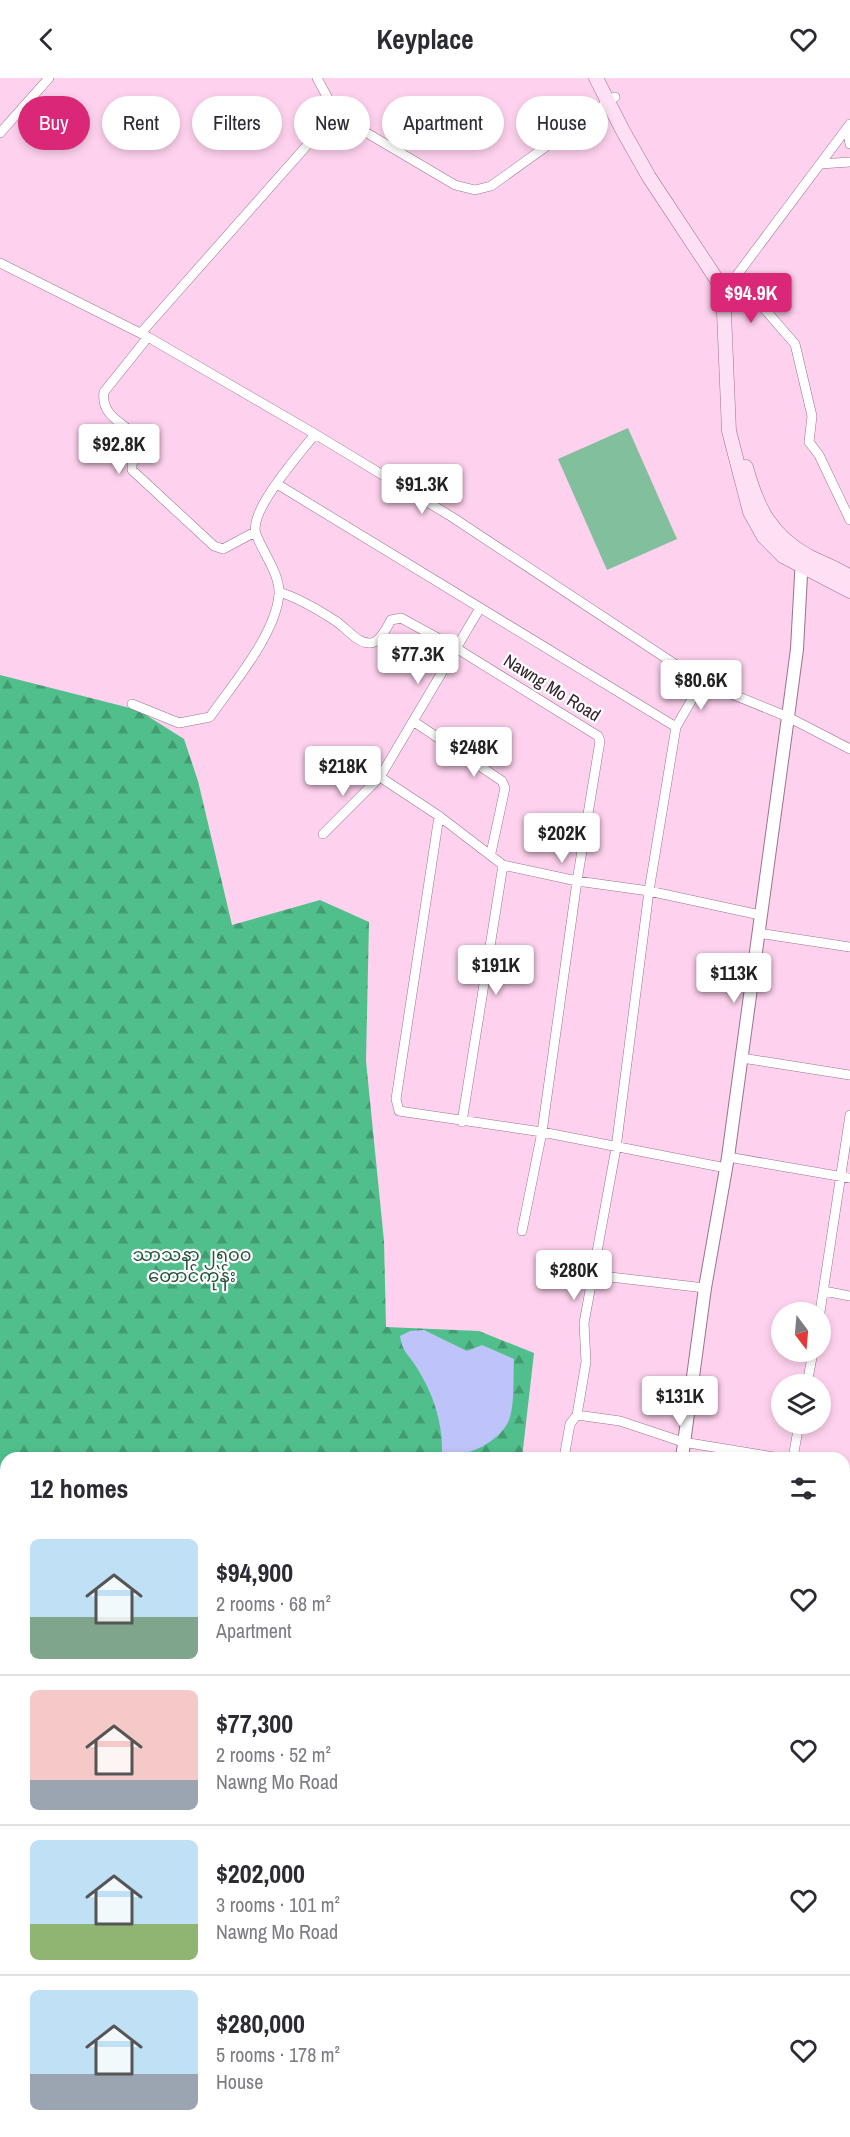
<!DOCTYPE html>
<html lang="en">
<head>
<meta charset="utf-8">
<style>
	body { margin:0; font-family:"Archivo Narrow","Noto Sans Myanmar",sans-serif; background:#f7f7f7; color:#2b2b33; height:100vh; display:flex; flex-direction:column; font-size:22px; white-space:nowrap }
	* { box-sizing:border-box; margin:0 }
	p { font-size:20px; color:#7c7c81 }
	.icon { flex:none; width:33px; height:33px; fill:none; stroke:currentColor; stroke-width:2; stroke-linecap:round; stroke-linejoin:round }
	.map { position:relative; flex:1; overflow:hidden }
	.panel { position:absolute; left:0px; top:1374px; width:850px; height:686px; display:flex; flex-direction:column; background:#fff; border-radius:18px 18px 0 0; box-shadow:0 3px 9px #0003 }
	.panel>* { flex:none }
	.guide { position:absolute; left:18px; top:18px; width:814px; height:54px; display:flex; gap:12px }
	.needle { width:39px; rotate:164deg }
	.buttons { position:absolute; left:771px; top:1224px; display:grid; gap:12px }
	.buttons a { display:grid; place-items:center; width:60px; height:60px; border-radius:50%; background:#fff; box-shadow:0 3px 9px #0003; font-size:30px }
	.price { position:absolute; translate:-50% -51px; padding:0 14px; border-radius:6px; background:#fff; color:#222; font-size:20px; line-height:39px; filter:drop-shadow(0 2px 3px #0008) }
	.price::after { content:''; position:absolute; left:50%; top:36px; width:18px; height:14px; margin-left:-9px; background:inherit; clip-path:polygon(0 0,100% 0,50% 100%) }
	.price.current { background:#db2777; color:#fff }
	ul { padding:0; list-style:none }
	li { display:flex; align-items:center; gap:18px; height:150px; padding:0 30px }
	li+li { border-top:2px solid #e1e1e2 }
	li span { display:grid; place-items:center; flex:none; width:168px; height:120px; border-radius:9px; color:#555 }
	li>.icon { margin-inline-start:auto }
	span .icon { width:72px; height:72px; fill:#fffc; stroke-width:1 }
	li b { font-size:26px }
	h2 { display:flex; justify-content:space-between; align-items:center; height:72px; padding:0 30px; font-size:26px }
	.chip { padding:0 21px; border-radius:27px; background:#fff; box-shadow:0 3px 9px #0003; font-size:21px; line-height:54px }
	.chip.current { background:#db2777; color:#fff }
	header { display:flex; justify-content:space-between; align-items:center; height:78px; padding:0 30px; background:#fff; font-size:27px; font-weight:800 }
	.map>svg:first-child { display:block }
	.green { fill:#81bf9d }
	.forest { fill:url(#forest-firs) }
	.water { fill:#bec4fa }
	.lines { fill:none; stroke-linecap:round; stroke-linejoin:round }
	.minor-casing { stroke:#9a738c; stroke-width:10 }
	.tertiary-casing { stroke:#9a738c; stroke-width:14 }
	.secondary-casing { stroke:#9a738c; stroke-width:15 }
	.minor { stroke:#fff; stroke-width:9 }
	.tertiary { stroke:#fff; stroke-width:12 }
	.secondary { stroke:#fde0f4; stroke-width:14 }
	.labels { text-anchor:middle; stroke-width:4.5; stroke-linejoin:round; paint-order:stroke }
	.street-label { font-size:18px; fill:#33232d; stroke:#fff }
	.park-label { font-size:18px; fill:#26533c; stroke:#fff }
</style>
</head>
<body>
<header><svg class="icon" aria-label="back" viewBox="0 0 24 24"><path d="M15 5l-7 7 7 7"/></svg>Keyplace<svg class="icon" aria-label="heart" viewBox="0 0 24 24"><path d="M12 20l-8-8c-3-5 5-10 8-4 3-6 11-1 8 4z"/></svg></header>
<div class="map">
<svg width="850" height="2059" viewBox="0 0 850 2059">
	<defs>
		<pattern id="forest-firs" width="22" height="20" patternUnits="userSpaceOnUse" patternTransform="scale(1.5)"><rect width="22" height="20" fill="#50bf8b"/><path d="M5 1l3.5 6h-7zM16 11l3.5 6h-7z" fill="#439b72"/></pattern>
	</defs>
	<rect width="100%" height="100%" fill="#fed2ee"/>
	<path class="green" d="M 628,350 L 677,461 L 607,492 L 558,381 Z"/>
	<path class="forest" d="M 0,597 L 138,632 L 184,661 L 198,703 L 232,847 L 320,822 L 369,844 L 366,983 L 384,1163 L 386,1249 L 479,1253 L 534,1275 L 522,1380 L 6,1380 L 6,2054 L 626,2054 L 623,2059 L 0,2059 Z"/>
	<path class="water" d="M 424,1252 L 467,1273 L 482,1267 L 514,1281 C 513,1297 515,1328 509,1342 C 501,1363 463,1383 442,1375 C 443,1345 433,1315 417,1290 C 409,1276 403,1276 400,1258 L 410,1253 Z
		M 417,2054 L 528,2054 L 530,2059 L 417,2059 Z"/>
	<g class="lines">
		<g class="minor-casing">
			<path id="minor" d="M 317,0 L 340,43
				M 847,50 L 850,66
				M 0,55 L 49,0
				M 820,86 L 850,84
				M 0,185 L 148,259 L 315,356 L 452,439 L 702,604 L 788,639 L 850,671
				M 734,203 L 755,220 L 795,266 L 812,338 L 809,364 L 819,377 L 850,442
				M 731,205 L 850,46
				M 141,255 L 325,47 L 345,42 L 455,107 L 475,112 L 491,108 L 615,19
				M 148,259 L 104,314 C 100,342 131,346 144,367 L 132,386 L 132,392 L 214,468 L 223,471 L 255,454
				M 277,406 L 676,649 L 649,813 L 616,1070 L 584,1245 L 586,1284 L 577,1337 L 570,1346 L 564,1380
				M 279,514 C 299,520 317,531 334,542 C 345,548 357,566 370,565 C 380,565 387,549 391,542 L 401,540 L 456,570 L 598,658 L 600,663 L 577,803 L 542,1054 L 522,1153
				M 132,626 L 179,645 L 210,639 C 233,606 276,556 279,516 C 280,496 263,475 256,456 C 248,433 300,376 315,356
				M 413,643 L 502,703 L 505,710 L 491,775
				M 676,649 L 702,604
				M 380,699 L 439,738 L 503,787 L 577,803 L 649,813 L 760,837
				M 439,738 L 396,1021 L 399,1033 L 542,1054 L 726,1090
				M 323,756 L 380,699 L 480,530
				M 758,855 L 850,869
				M 742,980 L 850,997
				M 462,1044 L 503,787
				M 728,1079 L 850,1100
				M 593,1197 L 705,1210
				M 824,1213 L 850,1218
				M 820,1234 L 850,1037
				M 807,1306 L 813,1274
				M 577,1337 L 620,1343 L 683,1364 L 780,1380
				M 793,1380 L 799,1346
				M 844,1393 L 850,1394
				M 849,1597 L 850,1592
				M 623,2054 L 625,2059
				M 752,2054 L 756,2059"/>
		</g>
		<g class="tertiary-casing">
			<path id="tertiary" d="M 682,1380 L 705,1210 L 728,1079 L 788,639 L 797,571 L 802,479"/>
		</g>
		<g class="secondary-casing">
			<path id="secondary" d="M 596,0 L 623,53 L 649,99 L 723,211 L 729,353 L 750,434 L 764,459 L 783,478 L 850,513
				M 746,389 C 757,429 770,457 808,478 C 822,485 837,490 850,499"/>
		</g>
		<use href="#minor" class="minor"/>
		<use href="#tertiary" class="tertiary"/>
		<use href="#secondary" class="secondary"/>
	</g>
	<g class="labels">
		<g class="street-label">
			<text transform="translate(552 610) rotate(32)" y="6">Nawng Mo Road</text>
		</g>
		<g class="park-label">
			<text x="192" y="1183">သာသနာ ၂၅၀၀<tspan x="192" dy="21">တောင်ကုန်း</tspan></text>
		</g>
	</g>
</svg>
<div class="buttons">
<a><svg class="needle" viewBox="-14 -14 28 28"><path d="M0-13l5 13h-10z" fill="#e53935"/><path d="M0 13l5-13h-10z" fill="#7c7c81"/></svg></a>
<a><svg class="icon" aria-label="layers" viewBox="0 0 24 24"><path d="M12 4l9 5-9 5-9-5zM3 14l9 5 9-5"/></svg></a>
</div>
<b class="price current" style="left:751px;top:246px">$94.9K</b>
<b class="price" style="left:119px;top:397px">$92.8K</b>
<b class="price" style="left:422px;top:437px">$91.3K</b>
<b class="price" style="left:418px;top:607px">$77.3K</b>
<b class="price" style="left:701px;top:633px">$80.6K</b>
<b class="price" style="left:474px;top:700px">$248K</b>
<b class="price" style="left:343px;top:719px">$218K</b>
<b class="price" style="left:562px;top:786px">$202K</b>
<b class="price" style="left:496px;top:918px">$191K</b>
<b class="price" style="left:734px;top:926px">$113K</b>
<b class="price" style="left:574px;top:1223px">$280K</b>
<b class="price" style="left:680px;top:1349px">$131K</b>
<div class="guide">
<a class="chip current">Buy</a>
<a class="chip">Rent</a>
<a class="chip">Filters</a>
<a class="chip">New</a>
<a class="chip">Apartment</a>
<a class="chip">House</a>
</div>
<section class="panel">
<h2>12 homes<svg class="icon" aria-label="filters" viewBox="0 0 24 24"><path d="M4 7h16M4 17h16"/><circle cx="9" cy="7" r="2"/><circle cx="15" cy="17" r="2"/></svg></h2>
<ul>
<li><span style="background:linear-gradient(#bfe0f5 65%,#7fa58c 0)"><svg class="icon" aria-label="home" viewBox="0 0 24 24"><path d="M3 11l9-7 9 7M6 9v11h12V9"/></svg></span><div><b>$94,900</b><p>2 rooms · 68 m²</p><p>Apartment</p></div><svg class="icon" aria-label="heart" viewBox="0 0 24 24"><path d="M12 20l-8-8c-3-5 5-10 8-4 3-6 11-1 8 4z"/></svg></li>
<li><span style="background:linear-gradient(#f6c9c9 75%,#9aa5b1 0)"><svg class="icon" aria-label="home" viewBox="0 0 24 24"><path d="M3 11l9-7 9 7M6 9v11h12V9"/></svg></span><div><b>$77,300</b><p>2 rooms · 52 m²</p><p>Nawng Mo Road</p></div><svg class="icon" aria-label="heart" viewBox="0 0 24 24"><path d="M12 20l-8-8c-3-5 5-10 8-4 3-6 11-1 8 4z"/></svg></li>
<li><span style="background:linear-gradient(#bfe0f5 70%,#8fb573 0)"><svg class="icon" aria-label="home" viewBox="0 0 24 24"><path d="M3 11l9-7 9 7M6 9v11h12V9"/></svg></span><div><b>$202,000</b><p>3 rooms · 101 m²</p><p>Nawng Mo Road</p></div><svg class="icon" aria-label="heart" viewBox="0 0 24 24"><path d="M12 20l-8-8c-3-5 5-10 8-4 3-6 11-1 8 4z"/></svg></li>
<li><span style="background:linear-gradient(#bfe0f5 70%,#9aa5b1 0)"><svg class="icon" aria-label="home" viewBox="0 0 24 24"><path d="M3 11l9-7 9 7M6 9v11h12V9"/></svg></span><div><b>$280,000</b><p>5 rooms · 178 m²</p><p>House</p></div><svg class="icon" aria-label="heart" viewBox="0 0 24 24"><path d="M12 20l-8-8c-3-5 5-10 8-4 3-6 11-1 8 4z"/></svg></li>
</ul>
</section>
</div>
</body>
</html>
